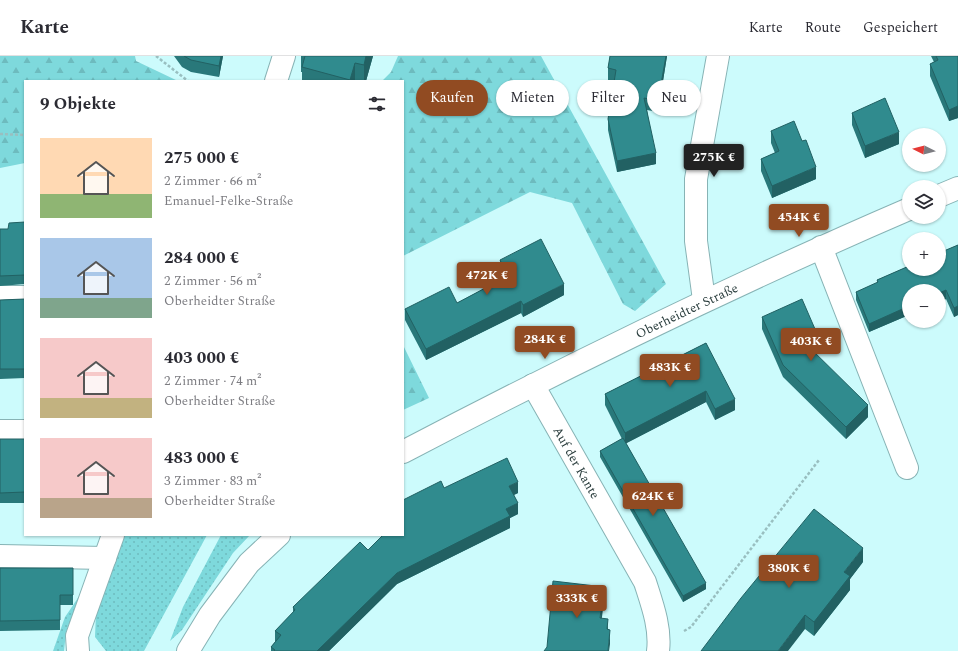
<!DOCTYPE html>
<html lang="de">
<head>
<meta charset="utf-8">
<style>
	body { margin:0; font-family:Spectral,serif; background:#f7f7f7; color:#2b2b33; height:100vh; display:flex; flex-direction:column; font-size:15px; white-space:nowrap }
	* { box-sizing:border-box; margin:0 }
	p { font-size:13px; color:#7c7c81 }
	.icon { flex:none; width:22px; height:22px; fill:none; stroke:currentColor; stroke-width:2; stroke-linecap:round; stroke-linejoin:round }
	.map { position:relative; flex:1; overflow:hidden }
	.side { position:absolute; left:24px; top:24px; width:380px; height:456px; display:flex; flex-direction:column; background:#fff; border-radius:0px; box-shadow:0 1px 3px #0004 }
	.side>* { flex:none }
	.top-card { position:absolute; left:416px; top:24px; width:380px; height:36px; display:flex; gap:8px }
	.needle { width:26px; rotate:276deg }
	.fabs { position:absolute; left:902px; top:72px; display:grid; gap:8px }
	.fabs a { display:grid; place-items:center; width:44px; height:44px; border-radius:50%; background:#fff; box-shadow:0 1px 3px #0004; font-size:20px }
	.price { position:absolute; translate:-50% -34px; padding:0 9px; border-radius:4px; background:#914b22; color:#fff; font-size:13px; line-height:26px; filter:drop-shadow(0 1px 2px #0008) }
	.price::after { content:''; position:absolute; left:50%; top:24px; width:12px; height:9px; margin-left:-6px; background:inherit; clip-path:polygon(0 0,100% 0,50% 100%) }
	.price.selected { background:#222; color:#fff }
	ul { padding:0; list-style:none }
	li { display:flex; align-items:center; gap:12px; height:100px; padding:0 16px }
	li span { display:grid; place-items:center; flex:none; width:112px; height:80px; border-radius:0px; color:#555 }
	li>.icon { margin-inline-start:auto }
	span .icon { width:48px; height:48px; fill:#fffc; stroke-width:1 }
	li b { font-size:17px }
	h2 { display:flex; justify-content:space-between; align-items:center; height:48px; padding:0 16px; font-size:17px }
	.chip { padding:0 14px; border-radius:18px; background:#fff; box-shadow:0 1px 3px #0004; font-size:14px; line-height:36px }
	.chip.selected { background:#914b22; color:#fff }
	header { display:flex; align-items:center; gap:24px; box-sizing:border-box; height:56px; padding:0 20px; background:#fff; border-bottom:1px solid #e1e1e2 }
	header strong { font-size:19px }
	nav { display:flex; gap:22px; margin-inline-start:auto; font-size:14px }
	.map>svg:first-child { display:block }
	.grass { fill:url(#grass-dots) }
	.forest { fill:url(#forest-firs) }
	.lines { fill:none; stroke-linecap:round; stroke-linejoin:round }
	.minor-casing { stroke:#87b3b5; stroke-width:24 }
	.path { stroke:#99bfc0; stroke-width:2.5; stroke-dasharray:3 2; stroke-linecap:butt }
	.minor { stroke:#fff; stroke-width:22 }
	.wall { fill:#29787a }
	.shaded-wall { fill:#226163 }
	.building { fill:#308b8e; stroke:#226163 }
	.labels { text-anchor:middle; stroke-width:4; stroke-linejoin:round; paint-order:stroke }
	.street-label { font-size:13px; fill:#2a3d3d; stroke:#ccfbfc }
</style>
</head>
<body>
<header>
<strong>Karte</strong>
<nav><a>Karte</a><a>Route</a><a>Gespeichert</a></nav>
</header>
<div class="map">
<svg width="958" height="595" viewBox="0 0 958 595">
	<defs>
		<pattern id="grass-dots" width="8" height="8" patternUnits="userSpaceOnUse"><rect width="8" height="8" fill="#7ed9dc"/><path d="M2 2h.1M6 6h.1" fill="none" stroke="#6dbbbe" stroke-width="1.8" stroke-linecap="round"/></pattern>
		<pattern id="forest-firs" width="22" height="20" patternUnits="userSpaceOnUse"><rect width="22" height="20" fill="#7ed9dc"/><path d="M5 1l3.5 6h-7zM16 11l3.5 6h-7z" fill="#6dbbbe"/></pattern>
	</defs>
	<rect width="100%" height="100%" fill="#ccfbfc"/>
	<path class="grass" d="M 125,479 L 207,479 L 144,595 L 106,595 L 95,581 L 96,557 Z
		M 221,479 L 250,479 L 233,497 L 182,574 L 170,585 L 183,551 Z
		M 80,539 L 66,576 L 64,595 L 53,595 L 65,561 Z"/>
	<path class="forest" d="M 0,0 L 135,0 L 136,5 L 178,25 L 25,25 L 25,107 L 0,112 Z
		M 398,0 L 541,0 L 666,228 L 635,255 L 623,248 L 572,147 L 530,136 L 403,200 L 403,25 L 382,25 L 391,16 Z
		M 403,289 L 429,342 L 403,354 Z"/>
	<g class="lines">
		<g class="minor-casing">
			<g id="minor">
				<path d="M 276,25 L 284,0"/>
				<path d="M 939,140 L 958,132"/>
				<path d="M 821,191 L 907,412"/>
				<path d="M 0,241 L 25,241"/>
				<path d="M 704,244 L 696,185 L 696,123 L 718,0"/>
				<path id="s1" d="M 533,329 L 645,526 C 652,548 661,572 658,595"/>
				<path d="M 0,375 L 25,375"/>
				<path id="s2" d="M 403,396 C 569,309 737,227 909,153"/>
				<path d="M 0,500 L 105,502"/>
				<path d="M 78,595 L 77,580 L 113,479"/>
				<path d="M 188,595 L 210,559 L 249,507 L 279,479"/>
			</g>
		</g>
		<path class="path" d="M 156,0 L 188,25
			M 0,78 L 25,79
			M 684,575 L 691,571 L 819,404"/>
		<use href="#minor" class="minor"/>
	</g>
	<path class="wall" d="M 174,0 L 223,0 L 219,21 L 191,16 L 182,11 Z
		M 301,0 L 373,0 L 366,25 L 302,25 L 302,16 L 301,16 Z
		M 610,0 L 667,0 L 658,56 L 647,54 L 656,108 L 617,116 L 608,74 L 608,63 L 614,25 L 608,24 L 608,12 Z
		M 931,0 L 958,0 L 958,62 L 949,65 L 930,20 L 930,8 L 934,6 Z
		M 852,57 L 899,88 L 865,102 L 852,69 Z
		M 771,75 L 816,123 L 772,142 L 761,115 L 761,103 L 775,97 L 771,87 Z
		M 25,166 L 25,228 L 0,230 L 0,173 L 8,173 Z
		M 958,189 L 958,259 L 954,261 L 946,243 L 869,276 L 856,244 L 856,236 L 877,227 L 877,224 Z
		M 500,204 L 564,239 L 523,261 L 521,257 L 426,304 L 405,264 L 405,253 L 457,247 L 504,222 L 500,215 Z
		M 25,243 L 25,322 L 0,323 L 0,244 Z
		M 762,261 L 818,292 L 812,294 L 868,361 L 846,383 L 783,321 L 762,273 Z
		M 706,287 L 735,354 L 715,364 L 706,346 L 626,387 L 706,533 L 683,546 L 600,401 L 600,395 L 622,383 L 605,349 L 605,338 Z
		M 0,383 L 25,383 L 25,447 L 0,447 Z
		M 444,432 L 518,437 L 514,439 L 518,458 L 510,462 L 510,472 L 397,528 L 329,595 L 271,595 L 271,591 L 275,586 L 275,575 L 293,557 L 293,551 L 368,494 Z
		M 863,506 L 850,523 L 850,534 L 814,580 L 805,573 L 701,595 Z
		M 0,512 L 73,512 L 73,549 L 60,549 L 60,574 L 0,575 Z"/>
	<path class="shaded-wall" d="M 221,0 L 223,0 L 219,21 L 219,10 Z
		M 366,0 L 373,0 L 366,25 L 364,25 L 364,9 Z
		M 666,0 L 667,0 L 658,56 L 658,45 Z
		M 355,7 L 355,25 L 350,25 L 350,24 Z
		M 958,50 L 958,62 L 949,65 L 949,54 Z
		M 899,76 L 899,88 L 865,102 L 865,90 Z
		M 656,97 L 656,108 L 617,116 L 617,105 Z
		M 816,111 L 816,123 L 772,142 L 772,130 Z
		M 564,228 L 564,239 L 523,261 L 523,249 Z
		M 946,234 L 946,243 L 939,246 L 939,237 Z
		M 521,245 L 521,257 L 426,304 L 426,293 Z
		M 909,250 L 909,259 L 869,276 L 869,268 Z
		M 958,250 L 958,259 L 954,261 L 954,252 Z
		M 818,280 L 818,292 L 804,298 L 804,286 Z
		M 706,335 L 706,346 L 625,388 L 625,377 Z
		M 735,343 L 735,354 L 715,364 L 715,353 Z
		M 868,349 L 868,361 L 846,383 L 846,371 Z
		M 518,426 L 518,437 L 509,441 L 509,430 Z
		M 518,447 L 518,458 L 510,462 L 510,472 L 397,528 L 329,595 L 317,595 L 397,517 L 506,453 Z
		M 863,492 L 863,506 L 850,523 L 850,534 L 814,580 L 814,566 L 844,516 Z
		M 706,527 L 706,533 L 683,546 L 683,540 Z
		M 604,531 L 604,545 L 600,577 L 600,562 Z
		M 805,559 L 805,573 L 788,595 L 778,595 Z
		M 608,563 L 608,577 L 607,573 Z
		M 610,574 L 610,588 L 609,595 L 608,595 Z"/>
	<path class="building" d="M 184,0 L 221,0 L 219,10 L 191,4 Z
		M 305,0 L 366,0 L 364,9 L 355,7 L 350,24 L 302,11 Z
		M 610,0 L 666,0 L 658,45 L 644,42 L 656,97 L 617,105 L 608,63 L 616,14 L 608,12 Z
		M 936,0 L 958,0 L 958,50 L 949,54 L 930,8 L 938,4 Z
		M 885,42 L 899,76 L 865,90 L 852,57 Z
		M 794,65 L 802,85 L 806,84 L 816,111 L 772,130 L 761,103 L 779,95 L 771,75 Z
		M 25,166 L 25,219 L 0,220 L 0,173 L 8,173 L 9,167 Z
		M 541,183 L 564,228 L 523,249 L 521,245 L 426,293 L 405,253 L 449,231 L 457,247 L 508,220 L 500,204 Z
		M 958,189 L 958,250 L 954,252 L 946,234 L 939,237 L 939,235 L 909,235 L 909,250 L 869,268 L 856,236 L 878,226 L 877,224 L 909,210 L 909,213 L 939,213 L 939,197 Z
		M 25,243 L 25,313 L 0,313 L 0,244 Z
		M 802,243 L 818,280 L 804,286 L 868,349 L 846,371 L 783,309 L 762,261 Z
		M 706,287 L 735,343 L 715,353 L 706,335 L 625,377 L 605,338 Z
		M 623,382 L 706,527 L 683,540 L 600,395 Z
		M 0,383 L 25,383 L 25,436 L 0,437 Z
		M 507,402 L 518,426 L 509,430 L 518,447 L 506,453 L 510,460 L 397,517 L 317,595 L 274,595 L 275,594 L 271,591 L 281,579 L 275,575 L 295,554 L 293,551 L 360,486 L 368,494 L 383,479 L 403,479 L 403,444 L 441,425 L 444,432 Z
		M 814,453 L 863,492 L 844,516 L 850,520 L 814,566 L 805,559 L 778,595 L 701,595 L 741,542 Z
		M 0,512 L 73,512 L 73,539 L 60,539 L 60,564 L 0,565 Z
		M 553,525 L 604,531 L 600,562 L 608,563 L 607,573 L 610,574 L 608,595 L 544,595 L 547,591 Z"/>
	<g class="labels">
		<g class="street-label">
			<text dy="5" stroke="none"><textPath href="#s2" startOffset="317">Oberheidter Straße</textPath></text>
			<text dy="5" stroke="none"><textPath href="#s1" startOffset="89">Auf der Kante</textPath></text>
		</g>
	</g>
</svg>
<div class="fabs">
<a><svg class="needle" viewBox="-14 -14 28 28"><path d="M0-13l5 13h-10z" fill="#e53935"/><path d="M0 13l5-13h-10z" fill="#7c7c81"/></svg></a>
<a><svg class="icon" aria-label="layers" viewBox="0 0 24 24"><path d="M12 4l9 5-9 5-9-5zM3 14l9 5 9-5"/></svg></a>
<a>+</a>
<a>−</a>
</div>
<b class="price selected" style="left:714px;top:122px">275K €</b>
<b class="price" style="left:799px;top:182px">454K €</b>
<b class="price" style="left:487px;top:240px">472K €</b>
<b class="price" style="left:545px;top:304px">284K €</b>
<b class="price" style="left:811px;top:306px">403K €</b>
<b class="price" style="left:670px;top:332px">483K €</b>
<b class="price" style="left:653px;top:461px">624K €</b>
<b class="price" style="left:789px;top:533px">380K €</b>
<b class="price" style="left:577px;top:563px">333K €</b>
<div class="top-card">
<a class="chip selected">Kaufen</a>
<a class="chip">Mieten</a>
<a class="chip">Filter</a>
<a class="chip">Neu</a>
</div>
<section class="side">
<h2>9 Objekte<svg class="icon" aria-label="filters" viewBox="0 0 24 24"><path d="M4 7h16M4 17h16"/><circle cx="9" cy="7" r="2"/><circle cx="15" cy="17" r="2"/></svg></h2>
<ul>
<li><span style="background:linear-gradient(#ffd9b3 70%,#8fb573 0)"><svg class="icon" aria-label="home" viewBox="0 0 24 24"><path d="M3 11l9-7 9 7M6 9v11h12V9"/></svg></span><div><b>275 000 €</b><p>2 Zimmer · 66 m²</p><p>Emanuel-Felke-Straße</p></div></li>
<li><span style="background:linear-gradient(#a9c7e8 75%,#7fa58c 0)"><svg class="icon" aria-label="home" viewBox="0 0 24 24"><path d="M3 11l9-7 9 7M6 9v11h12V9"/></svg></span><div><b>284 000 €</b><p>2 Zimmer · 56 m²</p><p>Oberheidter Straße</p></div></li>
<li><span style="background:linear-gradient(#f6c9c9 75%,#c2b280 0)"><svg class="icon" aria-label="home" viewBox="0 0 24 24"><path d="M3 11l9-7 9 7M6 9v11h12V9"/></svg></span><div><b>403 000 €</b><p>2 Zimmer · 74 m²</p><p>Oberheidter Straße</p></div></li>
<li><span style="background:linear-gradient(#f6c9c9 75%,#b9a48a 0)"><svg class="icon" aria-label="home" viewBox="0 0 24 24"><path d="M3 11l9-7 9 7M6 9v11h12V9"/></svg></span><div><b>483 000 €</b><p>3 Zimmer · 83 m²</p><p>Oberheidter Straße</p></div></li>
</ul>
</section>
</div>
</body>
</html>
